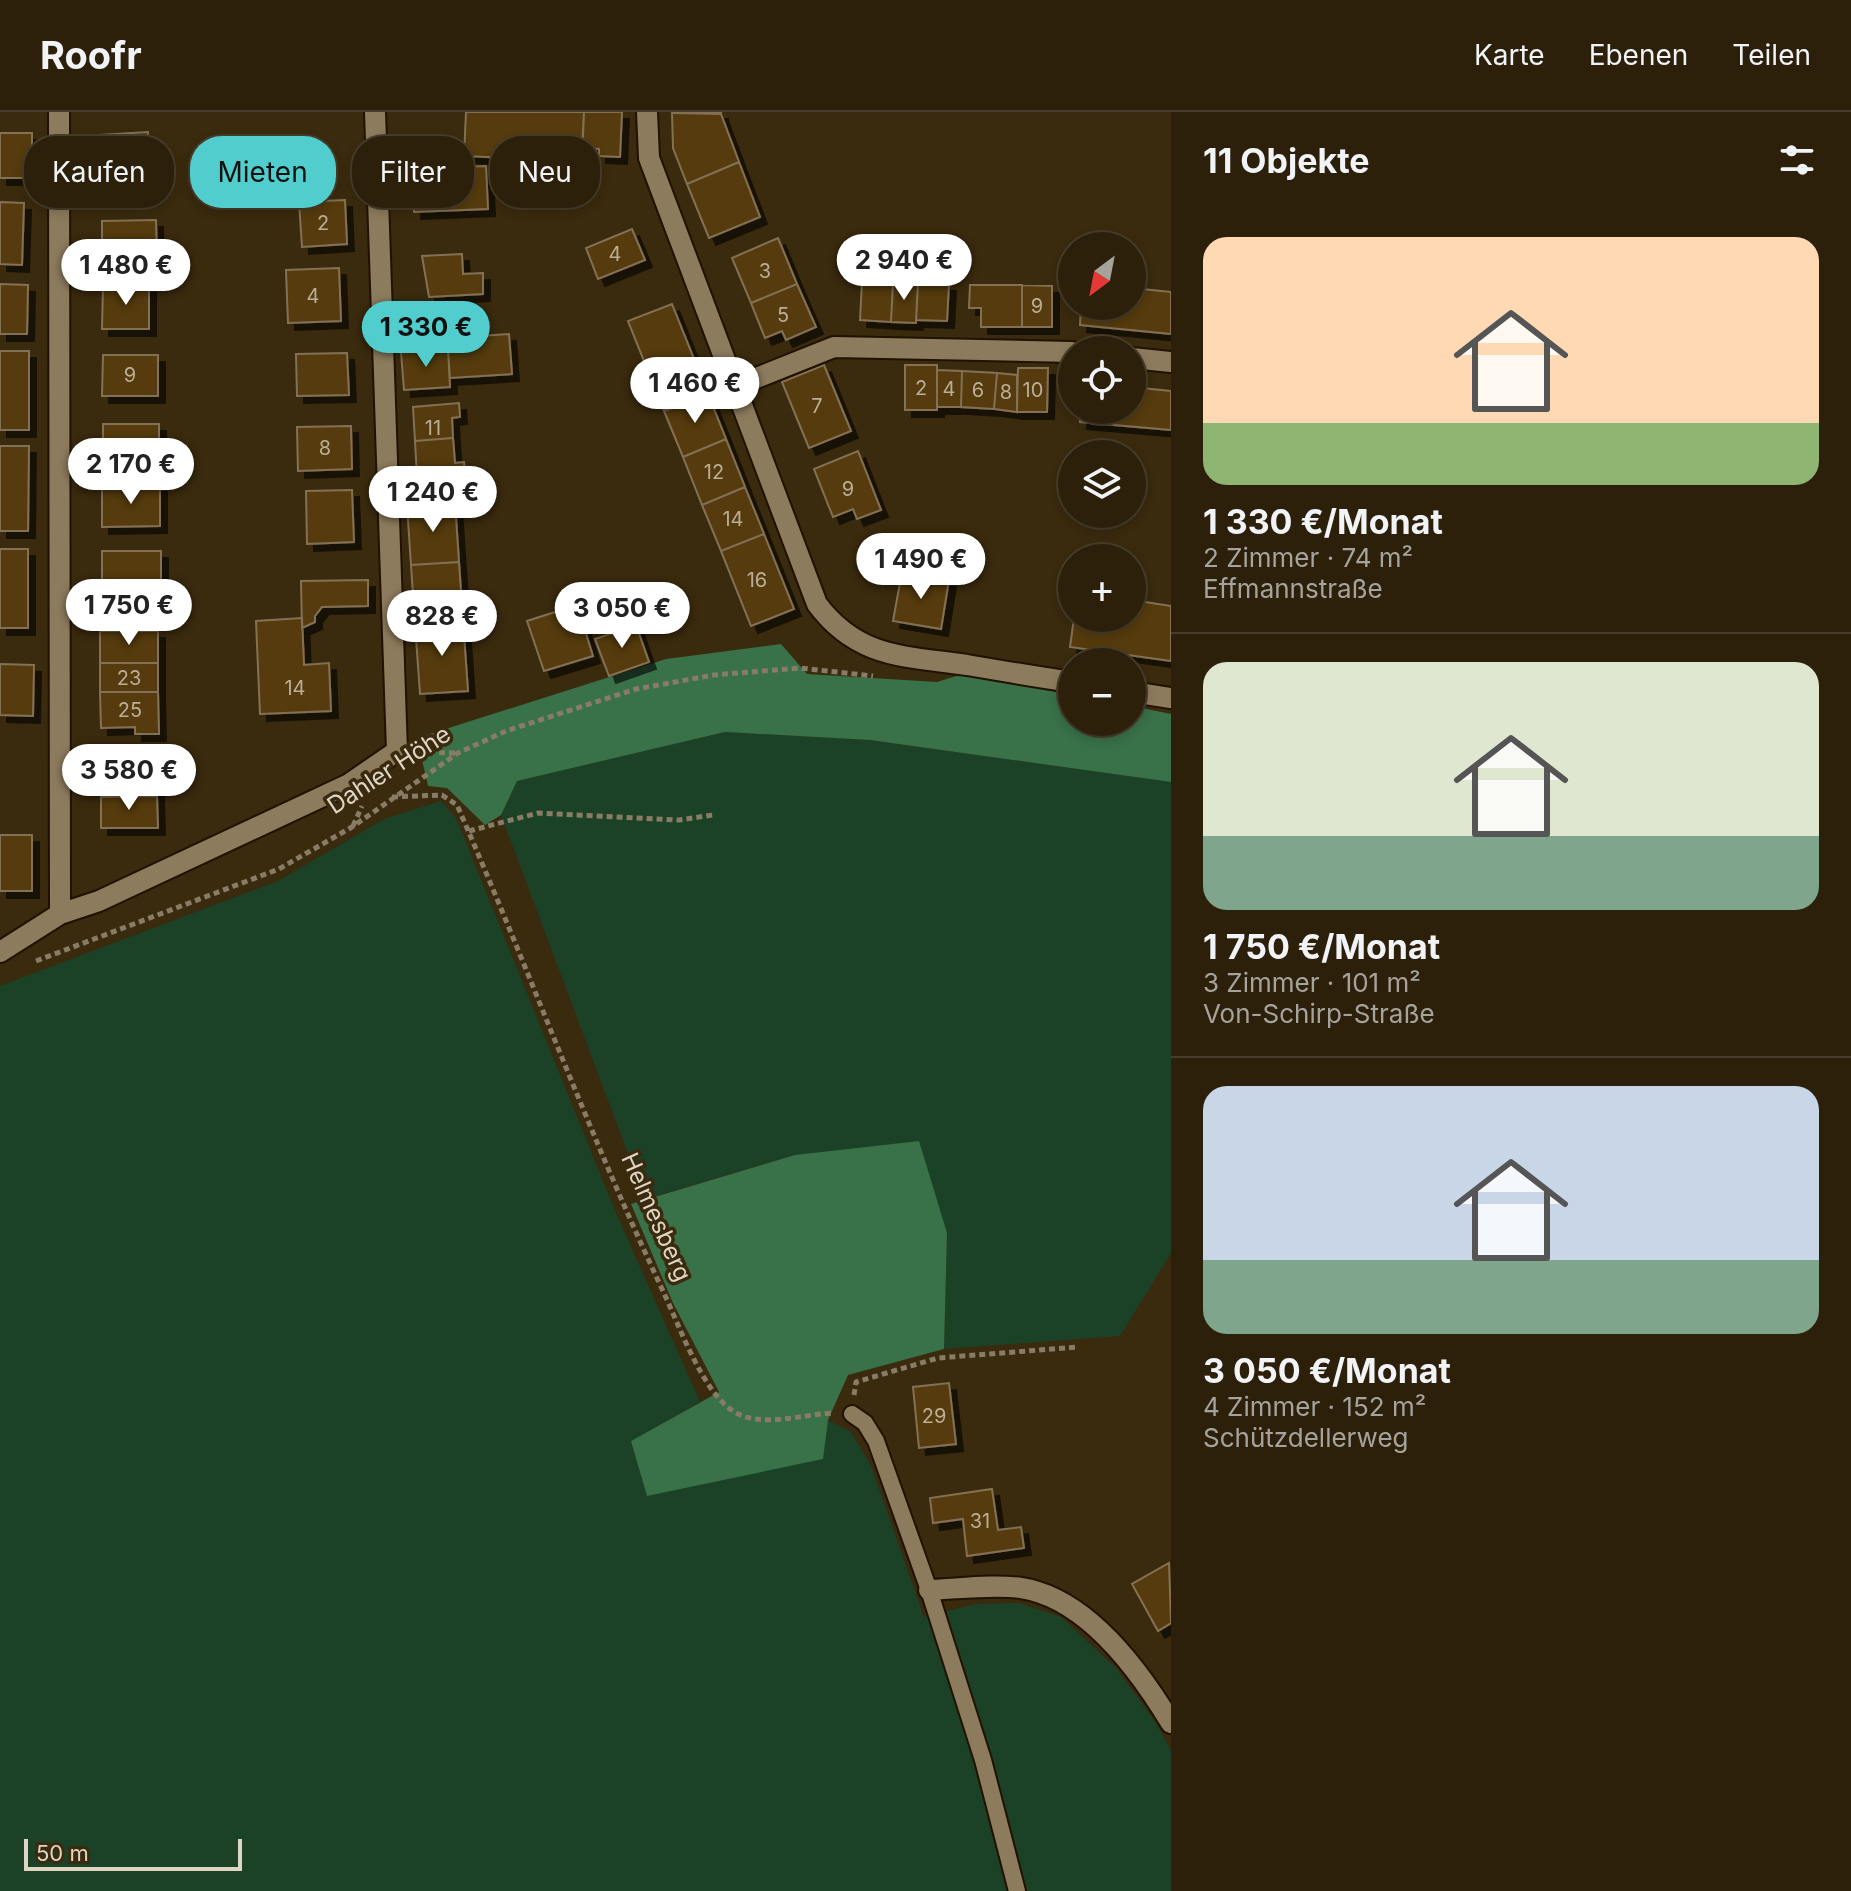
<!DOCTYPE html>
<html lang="de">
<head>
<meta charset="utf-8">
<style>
	body { margin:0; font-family:Inter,sans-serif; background:#342813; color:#f1f3f6; height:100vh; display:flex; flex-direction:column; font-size:30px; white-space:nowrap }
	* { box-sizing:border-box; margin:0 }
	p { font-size:26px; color:#a6a39c }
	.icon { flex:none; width:44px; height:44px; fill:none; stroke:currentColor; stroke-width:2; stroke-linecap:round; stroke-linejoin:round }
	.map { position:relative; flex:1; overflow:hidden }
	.sheet { display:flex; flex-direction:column; background:#2c200a; width:680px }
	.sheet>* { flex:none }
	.hud { position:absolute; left:24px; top:24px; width:760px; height:72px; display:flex; gap:16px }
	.needle { width:52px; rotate:212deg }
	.buttons { position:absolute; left:1058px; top:120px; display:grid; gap:16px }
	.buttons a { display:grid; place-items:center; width:88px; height:88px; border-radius:50%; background:#2c200a; box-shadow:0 4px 12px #0003,0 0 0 2px #483e2b; font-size:40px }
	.scale { position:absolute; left:24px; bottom:20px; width:218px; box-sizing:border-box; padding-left:8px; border:4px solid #dfd5c5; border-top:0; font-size:22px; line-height:28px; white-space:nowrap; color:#dfd5c5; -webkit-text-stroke:6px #3a2a0e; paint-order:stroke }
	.price { position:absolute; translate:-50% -68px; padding:0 18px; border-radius:28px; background:#fff; color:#222; font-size:26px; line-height:52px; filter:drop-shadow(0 2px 4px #0008) }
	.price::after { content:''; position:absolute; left:50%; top:48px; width:24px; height:18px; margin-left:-12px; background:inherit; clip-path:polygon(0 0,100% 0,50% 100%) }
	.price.selected { background:#52cdcd; color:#111 }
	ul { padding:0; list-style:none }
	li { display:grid; align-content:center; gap:16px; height:424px; padding:0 32px }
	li+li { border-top:2px solid #483e2b }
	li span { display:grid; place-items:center; height:248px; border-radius:24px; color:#555 }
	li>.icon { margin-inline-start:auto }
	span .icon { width:144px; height:144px; fill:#fffc; stroke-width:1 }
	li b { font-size:34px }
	h2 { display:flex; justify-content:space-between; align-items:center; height:96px; padding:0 32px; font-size:34px }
	.chip { padding:0 28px; border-radius:32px; background:#2c200a; box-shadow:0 4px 12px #0003,0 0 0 2px #483e2b; font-size:28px; line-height:72px }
	.chip.selected { background:#52cdcd; color:#111 }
	header { display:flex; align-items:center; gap:48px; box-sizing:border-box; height:112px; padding:0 40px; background:#2c200a; border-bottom:2px solid #483e2b }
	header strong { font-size:38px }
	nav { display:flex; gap:44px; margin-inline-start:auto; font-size:28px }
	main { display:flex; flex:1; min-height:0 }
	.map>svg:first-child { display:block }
	.green { fill:#1b4226 }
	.forest { fill:#397149 }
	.building { fill:#543b0b; stroke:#847154; stroke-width:2; filter:url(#shadow) }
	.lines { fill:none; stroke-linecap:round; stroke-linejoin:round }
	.service-casing { stroke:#211200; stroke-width:20 }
	.minor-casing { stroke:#211200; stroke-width:24 }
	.path { stroke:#897c66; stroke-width:5; stroke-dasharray:6 4; stroke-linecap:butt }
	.service { stroke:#8d7b5d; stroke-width:16 }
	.minor { stroke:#8d7b5d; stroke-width:20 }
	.labels { text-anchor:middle; stroke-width:7; stroke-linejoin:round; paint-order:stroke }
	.number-label { font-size:20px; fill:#bcae96 }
	.street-label { font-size:24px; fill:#dfd5c5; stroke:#3a2a0e }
</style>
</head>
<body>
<header>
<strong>Roofr</strong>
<nav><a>Karte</a><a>Ebenen</a><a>Teilen</a></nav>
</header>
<main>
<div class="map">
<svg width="1171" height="1779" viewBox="0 0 1171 1779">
	<defs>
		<filter id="shadow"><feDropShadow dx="7" dy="7" stdDeviation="0" flood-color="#0009"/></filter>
	</defs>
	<rect width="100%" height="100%" fill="#3a2a0e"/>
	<path class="green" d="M 725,620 L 870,628 L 1171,670 L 1171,1141 L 1120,1224 L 944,1237 L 947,1121 L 795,1043 L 645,1087 L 501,703 L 517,669 Z
		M 441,689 L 456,706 L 614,1096 L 700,1290 L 631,1329 L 828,1308 L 851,1320 L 871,1354 L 924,1505 L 975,1492 L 1019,1491 L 1061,1505 L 1116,1556 L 1156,1611 L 1171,1638 L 1171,1779 L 0,1779 L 0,874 L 278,769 L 384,707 Z"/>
	<path class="forest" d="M 781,532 L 807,562 L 937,570 L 963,562 L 1072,583 L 1072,610 L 1132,610 L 1132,594 L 1171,602 L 1171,670 L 870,628 L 725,620 L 517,669 L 501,703 L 485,713 L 447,676 L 428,674 L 417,626 L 666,547 Z
		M 919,1029 L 947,1121 L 944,1237 L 848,1263 L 828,1308 L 823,1347 L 647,1384 L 631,1329 L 719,1280 L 673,1191 L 631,1092 L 795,1043 Z"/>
	<path class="building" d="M 466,0 L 584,0 L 582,49 L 464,44 Z
		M 584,0 L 622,0 L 620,45 L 599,44 L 599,37 L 582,36 Z
		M 672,0 L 721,0 L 721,2 L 672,1 Z
		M 672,1 L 721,2 L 739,50 L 687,72 L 673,36 Z
		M 148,20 L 151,70 L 87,74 L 83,24 Z
		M 0,21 L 32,21 L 32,66 L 0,66 Z
		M 739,50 L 760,105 L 709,126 L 687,72 Z
		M 486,54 L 488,97 L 414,100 L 413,57 Z
		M 345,88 L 347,132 L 302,135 L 299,90 Z
		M 0,90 L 24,91 L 22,153 L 0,152 Z
		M 156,108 L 157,144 L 102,145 L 102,109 Z
		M 632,117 L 645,148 L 598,167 L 586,136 Z
		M 778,126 L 797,172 L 751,191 L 732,146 Z
		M 462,142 L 463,162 L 483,161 L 483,182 L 429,185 L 422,144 Z
		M 339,156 L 341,209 L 288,211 L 286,158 Z
		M 893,169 L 918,171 L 916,211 L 891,210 Z
		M 862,170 L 893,172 L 891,210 L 860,208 Z
		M 918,171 L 949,172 L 947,209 L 916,208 Z
		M 0,172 L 28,173 L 27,222 L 0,222 Z
		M 797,172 L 816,215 L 786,228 L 782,219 L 765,226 L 751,191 Z
		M 103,173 L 149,174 L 149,217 L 102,217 Z
		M 970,173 L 1022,173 L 1022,215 L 981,215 L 981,196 L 969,196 Z
		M 1022,173 L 1052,174 L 1052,215 L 1022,215 Z
		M 1132,176 L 1171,180 L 1171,222 L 1080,213 L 1081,194 L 1132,194 Z
		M 672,192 L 708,282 L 664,299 L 628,209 Z
		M 445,205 L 448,237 L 401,240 L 398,209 Z
		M 509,222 L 512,262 L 450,266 L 447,226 Z
		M 448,237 L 450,275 L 404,278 L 401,240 Z
		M 0,239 L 29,239 L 29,318 L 0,318 Z
		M 347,241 L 349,283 L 297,284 L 296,242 Z
		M 103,243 L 158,243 L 158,284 L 102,284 Z
		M 824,253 L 851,319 L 809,336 L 782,270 Z
		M 905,253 L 937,253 L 937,298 L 905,298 Z
		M 1018,256 L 1048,256 L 1047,300 L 1017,300 Z
		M 937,258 L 962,259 L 961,295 L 937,295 Z
		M 962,259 L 997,261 L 994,297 L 961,295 Z
		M 997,261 L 1017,263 L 1017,300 L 994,297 Z
		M 1132,275 L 1171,279 L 1171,318 L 1080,310 L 1081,298 L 1132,298 Z
		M 708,282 L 726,327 L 683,345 L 664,299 Z
		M 459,291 L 460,305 L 452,306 L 453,326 L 415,329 L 413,295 Z
		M 103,312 L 159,312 L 159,349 L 103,349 Z
		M 351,314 L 352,357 L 298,359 L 297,315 Z
		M 453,326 L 455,351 L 464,350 L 465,362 L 417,365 L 415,329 Z
		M 726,327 L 745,375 L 702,393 L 683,345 Z
		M 0,334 L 29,334 L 28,419 L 0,419 Z
		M 858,339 L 881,398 L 857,407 L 853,397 L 833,405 L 814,357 Z
		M 102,373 L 160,373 L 160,414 L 102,415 Z
		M 745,375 L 764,422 L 721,439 L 702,393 Z
		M 352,378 L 354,430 L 307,432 L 306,379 Z
		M 455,390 L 459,450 L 411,453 L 407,393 Z
		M 764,422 L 794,497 L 751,514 L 721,439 Z
		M 0,437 L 28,437 L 28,516 L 0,516 Z
		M 102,439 L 161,439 L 161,484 L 102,485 Z
		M 459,450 L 463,509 L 415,512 L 411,453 Z
		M 902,460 L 949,468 L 941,517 L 893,509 Z
		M 368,468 L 368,494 L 322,495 L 315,504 L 315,510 L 302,516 L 301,469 Z
		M 1132,488 L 1171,494 L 1171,549 L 1070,535 L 1074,506 L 1132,506 Z
		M 577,493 L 593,544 L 544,559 L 527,509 Z
		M 302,506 L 304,553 L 329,551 L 331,599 L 260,602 L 256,509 Z
		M 463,509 L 468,579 L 420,582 L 415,512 Z
		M 636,513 L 649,550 L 609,564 L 595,527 Z
		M 100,519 L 158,519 L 158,551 L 100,551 Z
		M 100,551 L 158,551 L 158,580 L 100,580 Z
		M 0,552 L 34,553 L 33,604 L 0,603 Z
		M 100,580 L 158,580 L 159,622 L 135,622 L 135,615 L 101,616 Z
		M 157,654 L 157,684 L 101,685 L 101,655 Z
		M 157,684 L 158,716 L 101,716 L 101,685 Z
		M 0,723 L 32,723 L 32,779 L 0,779 Z
		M 949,1271 L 956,1332 L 919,1336 L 913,1275 Z
		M 992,1377 L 998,1418 L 1021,1415 L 1024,1436 L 967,1444 L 963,1407 L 933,1411 L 930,1386 Z
		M 1169,1451 L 1171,1511 L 1158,1519 L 1132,1472 Z"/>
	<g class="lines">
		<g class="service-casing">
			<path id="service" d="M 852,1302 L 865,1311 L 876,1329 L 929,1478 L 983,1648 L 1017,1779"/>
		</g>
		<g class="minor-casing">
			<path id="minor" d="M 59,0 L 60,802
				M 647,0 L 649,46 L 817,492 C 858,547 906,544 967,553 C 1002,559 1037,565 1072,570
				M 1132,246 L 1171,250
				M 734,275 L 834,235 L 1072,240
				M 1132,580 L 1171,586
				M 0,840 L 60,802 L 99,789 L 349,672 L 397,639 L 375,0
				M 929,1478 C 958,1477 992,1472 1021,1476 C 1087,1486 1139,1558 1171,1611"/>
		</g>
		<path class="path" d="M 419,640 L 457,641
			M 392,685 L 442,683 L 457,693 C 528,855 588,1020 663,1179 C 679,1213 702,1279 733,1299 C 760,1317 803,1302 834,1301
			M 353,714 L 362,694
			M 469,719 L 538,701 L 679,708 L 713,703
			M 36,849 L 279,757 L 352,715 L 458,641 L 506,619 L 636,577 L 714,563 L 800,556 L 873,564
			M 854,1283 L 856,1270 L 938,1246 L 1078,1235"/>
		<use href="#service" class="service"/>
		<use href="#minor" class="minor"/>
	</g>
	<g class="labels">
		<g class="number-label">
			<text x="323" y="118">2</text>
			<text x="615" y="149">4</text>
			<text x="765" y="166">3</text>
			<text x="313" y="191">4</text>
			<text x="1037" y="201">9</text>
			<text x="783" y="210">5</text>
			<text x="130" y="270">9</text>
			<text x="921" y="283">2</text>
			<text x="949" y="284">4</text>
			<text x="978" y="285">6</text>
			<text x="1033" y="285">10</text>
			<text x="1006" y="287">8</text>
			<text x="817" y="301">7</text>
			<text x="433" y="323">11</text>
			<text x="325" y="343">8</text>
			<text x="714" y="367">12</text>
			<text x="848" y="384">9</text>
			<text x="733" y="414">14</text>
			<text x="757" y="475">16</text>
			<text x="129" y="573">23</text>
			<text x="295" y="583">14</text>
			<text x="130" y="605">25</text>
			<text x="934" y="1311">29</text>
			<text x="980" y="1416">31</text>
		</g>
		<g class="street-label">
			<text transform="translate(389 658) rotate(-33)" y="8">Dahler Höhe</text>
			<text transform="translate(656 1105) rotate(66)" y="8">Helmesberg</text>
		</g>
	</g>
</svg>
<div class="buttons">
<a><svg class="needle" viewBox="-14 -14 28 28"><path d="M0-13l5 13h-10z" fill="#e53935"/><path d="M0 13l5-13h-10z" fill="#a6a39c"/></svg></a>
<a><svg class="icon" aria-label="locate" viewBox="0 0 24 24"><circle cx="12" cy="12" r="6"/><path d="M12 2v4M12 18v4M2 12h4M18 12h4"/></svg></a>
<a><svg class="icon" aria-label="layers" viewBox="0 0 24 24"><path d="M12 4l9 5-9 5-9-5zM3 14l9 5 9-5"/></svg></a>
<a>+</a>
<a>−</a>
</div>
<div class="scale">50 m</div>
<b class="price" style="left:904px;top:190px">2 940 €</b>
<b class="price" style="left:126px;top:195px">1 480 €</b>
<b class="price selected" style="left:426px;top:257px">1 330 €</b>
<b class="price" style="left:695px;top:313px">1 460 €</b>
<b class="price" style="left:131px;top:394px">2 170 €</b>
<b class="price" style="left:433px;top:422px">1 240 €</b>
<b class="price" style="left:921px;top:489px">1 490 €</b>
<b class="price" style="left:129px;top:535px">1 750 €</b>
<b class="price" style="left:622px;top:538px">3 050 €</b>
<b class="price" style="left:442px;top:546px">828 €</b>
<b class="price" style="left:129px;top:700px">3 580 €</b>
<div class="hud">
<a class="chip">Kaufen</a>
<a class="chip selected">Mieten</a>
<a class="chip">Filter</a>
<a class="chip">Neu</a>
</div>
</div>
<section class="sheet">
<h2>11 Objekte<svg class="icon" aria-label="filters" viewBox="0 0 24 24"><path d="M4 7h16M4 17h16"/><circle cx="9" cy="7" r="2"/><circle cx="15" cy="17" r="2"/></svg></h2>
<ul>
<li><span style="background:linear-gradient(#ffd9b3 75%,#8fb573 0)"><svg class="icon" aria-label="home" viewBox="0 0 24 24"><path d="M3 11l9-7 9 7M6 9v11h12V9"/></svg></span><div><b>1 330 €/Monat</b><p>2 Zimmer · 74 m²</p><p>Effmannstraße</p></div></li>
<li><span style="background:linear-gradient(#dfe7d0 70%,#7fa58c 0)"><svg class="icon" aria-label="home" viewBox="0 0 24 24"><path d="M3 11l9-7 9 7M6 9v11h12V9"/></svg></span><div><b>1 750 €/Monat</b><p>3 Zimmer · 101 m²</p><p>Von-Schirp-Straße</p></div></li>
<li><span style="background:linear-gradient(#c9d6e8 70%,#7fa58c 0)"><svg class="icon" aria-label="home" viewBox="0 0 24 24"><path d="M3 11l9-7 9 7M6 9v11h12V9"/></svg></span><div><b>3 050 €/Monat</b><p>4 Zimmer · 152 m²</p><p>Schützdellerweg</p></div></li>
</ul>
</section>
</main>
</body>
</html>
